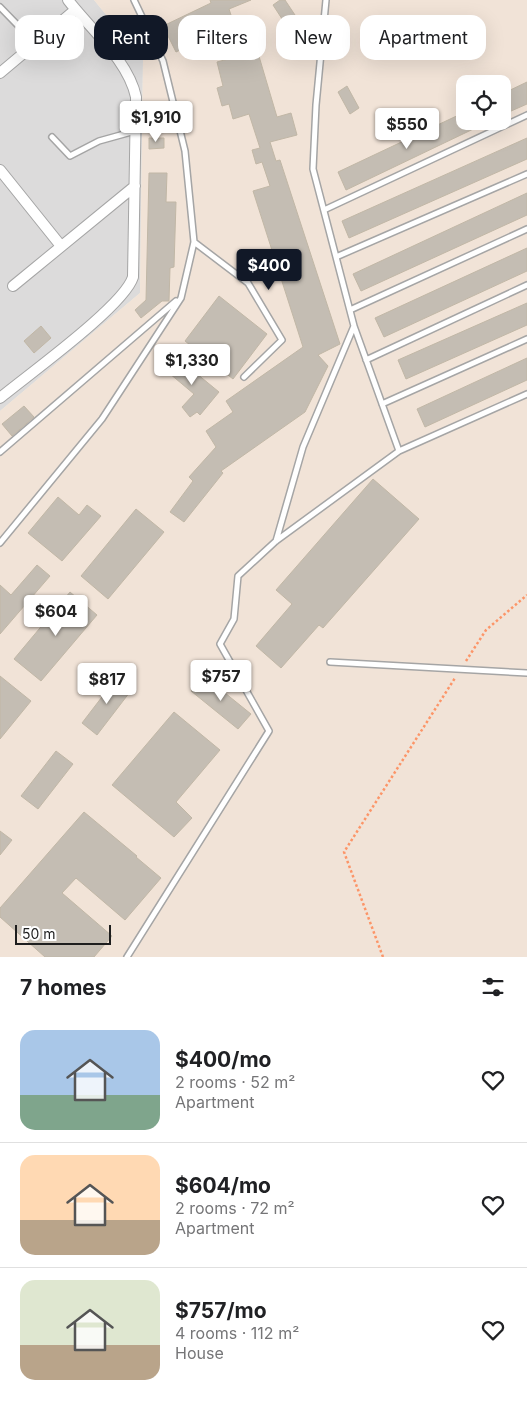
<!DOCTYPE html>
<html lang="en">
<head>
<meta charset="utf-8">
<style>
	body { margin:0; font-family:Inter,sans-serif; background:#f6f6f6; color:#202124; height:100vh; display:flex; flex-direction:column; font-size:19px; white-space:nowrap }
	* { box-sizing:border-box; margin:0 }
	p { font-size:16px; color:#757577 }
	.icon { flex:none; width:28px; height:28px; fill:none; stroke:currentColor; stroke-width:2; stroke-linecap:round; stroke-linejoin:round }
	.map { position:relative; height:957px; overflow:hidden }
	.drawer { display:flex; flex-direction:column; background:#fff; flex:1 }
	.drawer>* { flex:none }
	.banner { position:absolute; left:15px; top:15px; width:498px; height:45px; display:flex; gap:10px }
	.tools { position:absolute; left:456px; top:75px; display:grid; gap:10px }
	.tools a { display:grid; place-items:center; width:55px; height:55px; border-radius:10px; background:#fff; box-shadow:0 5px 20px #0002; font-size:25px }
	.scale { position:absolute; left:15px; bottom:12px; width:96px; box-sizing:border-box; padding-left:5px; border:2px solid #1e1e1e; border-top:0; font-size:14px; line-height:18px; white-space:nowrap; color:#1e1e1e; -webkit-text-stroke:4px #fff; paint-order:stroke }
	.price { position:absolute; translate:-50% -42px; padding:0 11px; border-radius:5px; background:#fff; color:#222; font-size:16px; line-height:32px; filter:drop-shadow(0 1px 2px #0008) }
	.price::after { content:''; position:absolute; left:50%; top:30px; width:15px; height:11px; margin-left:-8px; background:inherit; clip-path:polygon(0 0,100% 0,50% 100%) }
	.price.selected { background:#111827; color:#fff }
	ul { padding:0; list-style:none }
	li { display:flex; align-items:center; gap:15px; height:125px; padding:0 20px }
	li+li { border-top:1px solid #e0e0e0 }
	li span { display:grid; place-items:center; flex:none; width:140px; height:100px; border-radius:15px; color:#555 }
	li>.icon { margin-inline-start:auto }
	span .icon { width:60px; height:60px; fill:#fffc; stroke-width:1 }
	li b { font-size:21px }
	h2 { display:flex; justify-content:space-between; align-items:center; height:60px; padding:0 20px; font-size:21px }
	.pill { padding:0 18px; border-radius:15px; background:#fff; box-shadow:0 5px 20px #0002; font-size:18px; line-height:45px }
	.pill.selected { background:#111827; color:#fff }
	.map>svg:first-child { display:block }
	.residential { fill:#dcdbdb }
	.military { fill:#f1e3d7; fill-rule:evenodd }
	.building { fill:#c4bdb3; stroke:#c1b7a6 }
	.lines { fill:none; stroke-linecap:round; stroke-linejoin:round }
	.lane-casing { stroke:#a5a5a5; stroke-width:8 }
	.street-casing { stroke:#a5a5a5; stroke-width:12 }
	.path { stroke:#fc9568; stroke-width:2.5; stroke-dasharray:2.5 2.5; stroke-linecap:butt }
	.lane { stroke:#fff; stroke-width:5 }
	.street { stroke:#fff; stroke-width:10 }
</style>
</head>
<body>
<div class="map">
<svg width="527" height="957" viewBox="0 0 527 957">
	<rect width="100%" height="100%" fill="#efeee4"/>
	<path class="residential" d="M 0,0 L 94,0 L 143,60 L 140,293 L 0,411 Z"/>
	<path class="military" d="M 94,0 L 527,0 L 527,957 L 0,957 L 0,411 L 140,293 L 143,60 ZM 465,84 L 502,84 L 502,121 L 465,121 Z"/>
	<path class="building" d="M 210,0 L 251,0 L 229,9 L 234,24 L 176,52 L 163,26 L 211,3 Z
		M 280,0 L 285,0 L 297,18 L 286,25 L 273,5 Z
		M 253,36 L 277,117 L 291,113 L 297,135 L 270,142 L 276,161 L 280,160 L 340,344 L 318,355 L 328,366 L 305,412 L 221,471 L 223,473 L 184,522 L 170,512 L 193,481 L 189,477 L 216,447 L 206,431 L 233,412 L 226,401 L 303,347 L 253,191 L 270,186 L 262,162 L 256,164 L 252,150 L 260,148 L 249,114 L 233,119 L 229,104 L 222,106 L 217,88 L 223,86 L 217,62 L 243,55 L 238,40 Z
		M 527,82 L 527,104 L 502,115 L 502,94 Z
		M 347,86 L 359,108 L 350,114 L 338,92 Z
		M 465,112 L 465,121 L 490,121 L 346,190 L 338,172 Z
		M 149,138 L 164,138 L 164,148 L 149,149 Z
		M 527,138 L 527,159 L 349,238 L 342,221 Z
		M 149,173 L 167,173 L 166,202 L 176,202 L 174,267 L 170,268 L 169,301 L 162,301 L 141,318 L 135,310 L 146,300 Z
		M 527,193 L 527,215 L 361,291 L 353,274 Z
		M 527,248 L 527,271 L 384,337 L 375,318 Z
		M 219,296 L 267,334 L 233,379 L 185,341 Z
		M 527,303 L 527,325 L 406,379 L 398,360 Z
		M 41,326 L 51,338 L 34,353 L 24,341 Z
		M 174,355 L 219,392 L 200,415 L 197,412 L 190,417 L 182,407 L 194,394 L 163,368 Z
		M 527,358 L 527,380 L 425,427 L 417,409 Z
		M 24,406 L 34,417 L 12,436 L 2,424 Z
		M 373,479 L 419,519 L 323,628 L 319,625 L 281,668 L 256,646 L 292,604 L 276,590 Z
		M 58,497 L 79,515 L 87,505 L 101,516 L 62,561 L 28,533 Z
		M 136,509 L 164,532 L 108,599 L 81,576 Z
		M 37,565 L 50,576 L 0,634 L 0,585 L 11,595 Z
		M 70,592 L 97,615 L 41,681 L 14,659 Z
		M 0,676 L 31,701 L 0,739 Z
		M 118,676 L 133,688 L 97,735 L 82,723 Z
		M 204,676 L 251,714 L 238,729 L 191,691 Z
		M 174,712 L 220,750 L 176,802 L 192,818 L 174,837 L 112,785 Z
		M 56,751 L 73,764 L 38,809 L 21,796 Z
		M 84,812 L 137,856 L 136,857 L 161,878 L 125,920 L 76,878 L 62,893 L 112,936 L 94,957 L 45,957 L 0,917 L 0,908 Z
		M 0,831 L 12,840 L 0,855 Z"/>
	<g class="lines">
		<g class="lane-casing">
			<path id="lane" d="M 0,7 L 35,43
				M 52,137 L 70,156 L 99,141 L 135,131
				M 324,210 L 527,115
				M 194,242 L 248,283 L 282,340 L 244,377
				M 336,257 L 527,174
				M 350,310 L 527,229
				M 354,326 L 399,451
				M 366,360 L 527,285
				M 382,404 L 527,339
				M 0,452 L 176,301
				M 276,541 L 303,447 L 354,326 L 313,169 L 316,105 L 326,0
				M 0,543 L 102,419 L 181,298 L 194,242 L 185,151 L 163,61 L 134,0
				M 330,662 L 527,673
				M 127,957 L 269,731 L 220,644 L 234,619 L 238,576 L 276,541 L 399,451 L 527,394"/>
		</g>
		<g class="street-casing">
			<path id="street" d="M 0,73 L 75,10
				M 0,170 L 61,246
				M 13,286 L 135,186
				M 0,398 C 29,374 124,306 133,277 L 136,97 C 128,60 91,30 68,0"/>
		</g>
		<path class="path" d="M 466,661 L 486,630 L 527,595
			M 383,957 L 344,852 L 455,678"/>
		<use href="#lane" class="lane"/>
		<use href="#street" class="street"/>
	</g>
</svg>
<div class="tools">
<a><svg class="icon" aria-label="locate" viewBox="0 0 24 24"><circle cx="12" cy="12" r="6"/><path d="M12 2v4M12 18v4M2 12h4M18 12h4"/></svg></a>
</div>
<div class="scale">50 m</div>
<b class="price" style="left:156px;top:143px">$1,910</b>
<b class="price" style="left:407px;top:150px">$550</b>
<b class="price selected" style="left:269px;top:291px">$400</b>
<b class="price" style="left:192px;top:386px">$1,330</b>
<b class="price" style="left:56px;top:637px">$604</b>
<b class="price" style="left:221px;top:702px">$757</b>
<b class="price" style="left:107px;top:705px">$817</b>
<div class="banner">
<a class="pill">Buy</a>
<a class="pill selected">Rent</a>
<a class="pill">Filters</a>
<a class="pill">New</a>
<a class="pill">Apartment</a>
</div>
</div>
<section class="drawer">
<h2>7 homes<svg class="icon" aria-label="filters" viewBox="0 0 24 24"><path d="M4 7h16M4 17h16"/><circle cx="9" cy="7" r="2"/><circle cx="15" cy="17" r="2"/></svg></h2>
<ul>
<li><span style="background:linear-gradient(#a9c7e8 65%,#7fa58c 0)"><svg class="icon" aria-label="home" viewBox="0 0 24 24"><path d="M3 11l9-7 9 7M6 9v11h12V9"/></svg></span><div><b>$400/mo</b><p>2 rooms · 52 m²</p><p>Apartment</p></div><svg class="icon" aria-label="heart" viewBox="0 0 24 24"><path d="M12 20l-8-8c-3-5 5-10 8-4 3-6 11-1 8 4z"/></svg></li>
<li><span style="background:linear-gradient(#ffd9b3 65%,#b9a48a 0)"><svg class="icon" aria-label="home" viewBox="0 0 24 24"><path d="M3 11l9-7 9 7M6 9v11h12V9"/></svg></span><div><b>$604/mo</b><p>2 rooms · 72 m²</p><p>Apartment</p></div><svg class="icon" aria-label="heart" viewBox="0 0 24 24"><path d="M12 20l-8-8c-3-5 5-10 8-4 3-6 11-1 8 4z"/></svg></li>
<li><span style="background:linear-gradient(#dfe7d0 65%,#b9a48a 0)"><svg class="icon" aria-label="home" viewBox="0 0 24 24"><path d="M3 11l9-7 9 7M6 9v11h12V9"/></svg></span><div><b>$757/mo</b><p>4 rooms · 112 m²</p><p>House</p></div><svg class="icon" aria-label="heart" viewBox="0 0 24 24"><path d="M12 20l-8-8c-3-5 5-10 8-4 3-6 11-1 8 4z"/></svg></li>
</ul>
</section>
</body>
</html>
